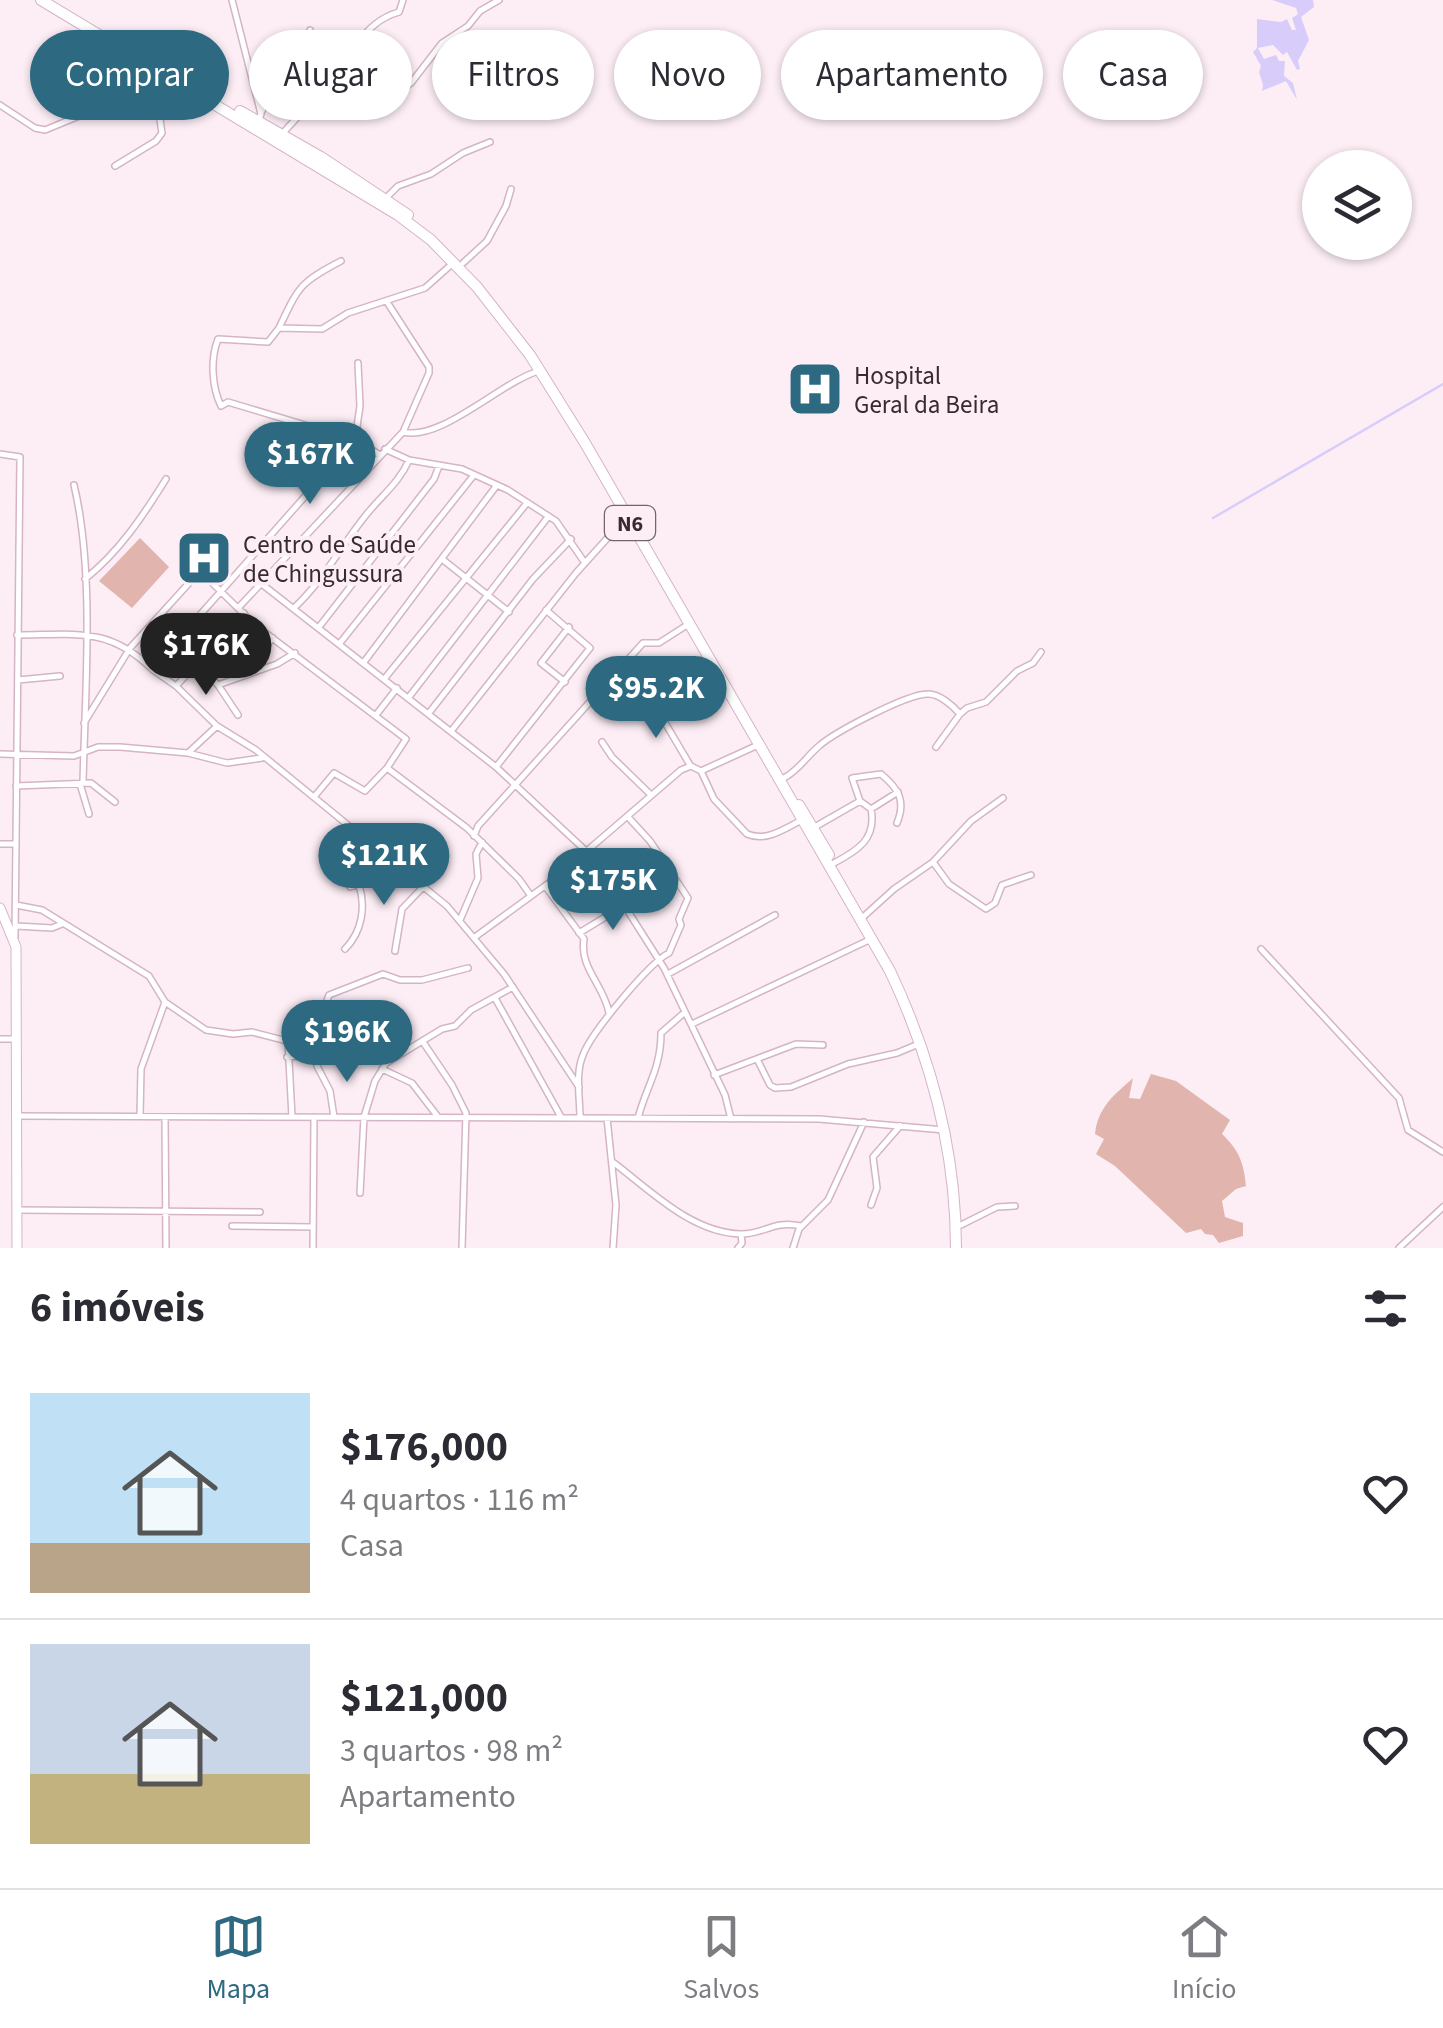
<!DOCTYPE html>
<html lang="pt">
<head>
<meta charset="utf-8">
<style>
	body { margin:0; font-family:"Source Sans 3",sans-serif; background:#f2f2f3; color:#2b2b33; height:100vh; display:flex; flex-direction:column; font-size:38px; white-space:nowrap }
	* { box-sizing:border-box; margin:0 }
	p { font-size:32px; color:#7c7c81 }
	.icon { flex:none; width:55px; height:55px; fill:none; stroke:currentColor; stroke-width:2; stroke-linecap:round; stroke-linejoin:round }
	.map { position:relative; height:1248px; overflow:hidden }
	.panel { display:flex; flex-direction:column; background:#fff; flex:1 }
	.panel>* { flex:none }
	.guide { position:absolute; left:30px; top:30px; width:1385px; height:90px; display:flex; gap:20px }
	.controls { position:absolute; left:1302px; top:150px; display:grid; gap:20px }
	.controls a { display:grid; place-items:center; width:110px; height:110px; border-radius:50%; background:#fff; box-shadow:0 2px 8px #0004; font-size:50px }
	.price { position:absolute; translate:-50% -85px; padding:0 22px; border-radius:35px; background:#2d6980; color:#fff; font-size:32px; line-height:65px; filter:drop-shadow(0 2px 5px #0008) }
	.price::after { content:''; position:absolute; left:50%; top:60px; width:30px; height:22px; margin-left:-15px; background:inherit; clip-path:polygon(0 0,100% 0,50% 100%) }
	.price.selected { background:#222; color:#fff }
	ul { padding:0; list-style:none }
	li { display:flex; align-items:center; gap:30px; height:250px; padding:0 30px }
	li+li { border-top:2px solid #e1e1e2 }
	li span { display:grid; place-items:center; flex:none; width:280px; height:200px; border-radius:0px; color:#555 }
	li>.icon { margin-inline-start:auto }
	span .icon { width:120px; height:120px; fill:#fffc; stroke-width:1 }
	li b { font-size:42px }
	h2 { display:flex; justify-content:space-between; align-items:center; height:120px; padding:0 30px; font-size:42px }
	.pill { padding:0 35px; border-radius:45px; background:#fff; box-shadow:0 2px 8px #0004; font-size:35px; line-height:90px }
	.pill.selected { background:#2d6980; color:#fff }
	.tab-bar { display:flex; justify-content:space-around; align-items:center; height:140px; border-top:2px solid #e1e1e2; background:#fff; font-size:28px; color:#7c7c81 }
	.tab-bar a { display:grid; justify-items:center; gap:5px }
	.tab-bar .selected { color:#2d6980 }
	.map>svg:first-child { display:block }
	.green { fill:#e1b5ad }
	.water { fill:#d8cdfa }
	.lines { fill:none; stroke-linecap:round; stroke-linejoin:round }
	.stream { stroke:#d8cdfa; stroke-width:2.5 }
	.minor-casing { stroke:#d5b4c7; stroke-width:8 }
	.major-casing { stroke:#d5b4c7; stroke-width:11 }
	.highway-casing { stroke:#d5b4c7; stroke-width:12 }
	.minor { stroke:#fff; stroke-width:5 }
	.major { stroke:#fff; stroke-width:9 }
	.highway { stroke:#fff; stroke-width:10 }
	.labels { text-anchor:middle; stroke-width:8; stroke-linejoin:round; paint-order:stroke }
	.shield { fill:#fdeef6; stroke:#72656c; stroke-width:2.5 }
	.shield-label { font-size:22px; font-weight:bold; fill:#372a31 }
	.poi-label { font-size:25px; fill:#372a31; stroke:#fdeef6; text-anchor:start }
</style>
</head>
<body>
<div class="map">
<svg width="1443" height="1248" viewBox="0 0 1443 1248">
	<rect width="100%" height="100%" fill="#fdeef6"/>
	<path class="green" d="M 140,538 L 169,567 L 132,608 L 99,581 Z
		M 1151,1074 L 1176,1081 L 1230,1120 L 1222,1134 C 1239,1150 1244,1163 1246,1186 L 1236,1189 L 1222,1201 L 1225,1217 L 1243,1223 L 1243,1236 L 1219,1243 L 1213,1235 L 1205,1234 L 1201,1229 L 1186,1233 L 1115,1166 L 1096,1154 L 1104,1139 L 1095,1134 C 1098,1107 1114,1095 1133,1078 L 1129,1098 L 1140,1099 Z"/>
	<path class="water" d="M 1272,0 L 1313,0 L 1314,7 L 1301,17 L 1309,40 L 1298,61 L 1300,69 L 1297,70 L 1287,52 L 1283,55 L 1273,45 L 1258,48 L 1264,59 L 1276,55 L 1279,61 L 1285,61 L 1284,76 L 1293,83 L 1297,100 L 1286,81 L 1262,91 L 1263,85 L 1259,72 L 1261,66 L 1253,52 L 1257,48 L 1257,19 L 1281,22 L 1287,19 L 1292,30 L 1296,30 L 1292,18 L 1298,14 L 1296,8 Z"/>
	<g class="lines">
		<path class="stream" d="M 1213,518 L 1443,384"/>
		<g class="minor-casing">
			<path id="minor" d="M 232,0 L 261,114 L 258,122
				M 371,92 L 388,97 L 411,83 L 442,43 L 468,26 L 480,11 L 499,0
				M 336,99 C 345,63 360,23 399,12 L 403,0
				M 0,105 L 35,128 L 45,130 L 113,102 L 123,86 L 140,74 L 156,72
				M 262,111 C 277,75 299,70 310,30
				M 282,134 L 303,111 L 319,111 L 341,97 L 369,97 L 371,75
				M 115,166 L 156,141 L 162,133 L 160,120 L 164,114 L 205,99
				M 386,198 L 398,186 L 431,174 L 463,153 L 490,142
				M 463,263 L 487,241 L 506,206 L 511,189
				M 279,328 C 299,286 299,283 341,261
				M 403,432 C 441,442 502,381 539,371
				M 385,449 L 409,460 L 462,469 L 508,490 L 556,521 L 585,563
				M 0,454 L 20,457 L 15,937
				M 380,455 L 355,440 L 228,402 L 221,406 C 212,387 210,360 218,339 L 268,342 L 279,328 L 322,329 L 348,313 L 425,288 L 452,264
				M 74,485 C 95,573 85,691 83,783
				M 442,559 L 509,612
				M 85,579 C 119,552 143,516 166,479
				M 263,585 L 496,767 L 586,851 L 605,875 L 664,968 L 725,1095 L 731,1119
				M 239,607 L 403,432 L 429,373 L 429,367 L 387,302
				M 294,608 C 324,580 341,546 366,515 C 382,495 399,483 409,460
				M 319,627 L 434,479 L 439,466
				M 17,635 C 75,635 108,626 152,669 L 355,440 L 360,406 L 358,363
				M 218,642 L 255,671
				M 340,643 L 474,475
				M 245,661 L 254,658 L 273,638
				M 364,662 L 497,485
				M 199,665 L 218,685 L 238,715
				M 153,670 L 176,686 L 244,613
				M 385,678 L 527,503
				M 18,680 L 60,676
				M 565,682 L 541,663 L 569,627
				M 218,685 L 277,664 L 295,653
				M 176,686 L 217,726 L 256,750 L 447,906 L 504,974 L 579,1087
				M 409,697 L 548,517
				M 651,699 L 690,765
				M 429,713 L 533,579 L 571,539
				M 376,715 L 397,688
				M 84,723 L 130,648 L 200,571 L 255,625 L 406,739 L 387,768
				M 452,730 L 576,573 L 612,533 L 631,525
				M 602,742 L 612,757 L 650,794
				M 936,747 L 960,714 L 967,708 L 986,702 L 1017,671 L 1033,663 L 1041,652
				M 188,753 L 217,726
				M 0,754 L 74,756 L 98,747 L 120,747 L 188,753 L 227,763 L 262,758
				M 496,767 L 590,648 L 546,610
				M 701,771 L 714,799 L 747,834 C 766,842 784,829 800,821
				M 784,778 C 799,770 806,757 819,746 C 835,732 905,695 927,694 C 939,693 953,706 960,714
				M 80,784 L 89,814
				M 16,786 L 91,783 L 115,802
				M 314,797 L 334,773 L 365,791 L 387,768 L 467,828 L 519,879 L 531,896
				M 860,801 L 852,778 L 881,774 C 899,789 906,801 897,823
				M 813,828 L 860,801 L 871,809 L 898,792
				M 474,836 L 478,826 L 643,643 L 659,643 L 687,625
				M 0,844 L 16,844
				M 933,862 L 949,884 L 986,909 L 995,903 L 1002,885 L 1031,875
				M 834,863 C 857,851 877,839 871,809
				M 545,886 L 584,939 C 579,968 604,985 609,1013
				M 350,887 L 390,874 L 398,867
				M 16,905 L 42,910 L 149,976 L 165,1002 L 141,1069 L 140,1116
				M 862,918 L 894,889 L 933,862 L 971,821 L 1003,798
				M 460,920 L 478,878 L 476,854 L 482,842
				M 16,926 L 52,928 L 62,924
				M 579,933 L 612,913 L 621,903
				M 475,937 L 553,880 L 681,770 L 691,766 L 701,771 L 758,745
				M 345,949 C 362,932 366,907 359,885
				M 1261,949 L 1399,1098 L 1408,1130 L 1443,1152
				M 395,951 L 402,909 L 424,886
				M 668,974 L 775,915
				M 495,998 L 561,1117
				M 165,1002 L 206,1030 L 233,1034 L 252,1032 L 291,1042 C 308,1032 323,1014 329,995 L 383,974 L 400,980 L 422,980 L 468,968
				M 692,1024 L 869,940
				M 0,1039 L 17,1039
				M 288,1042 L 292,1117
				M 423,1042 L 452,1085 L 466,1113 L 462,1248
				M 287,1057 L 326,1054 L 343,1034
				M 758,1061 L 770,1085 L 775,1088 L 791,1087 L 848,1064 L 897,1053 L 921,1043
				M 317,1066 L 330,1091 L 334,1117
				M 382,1069 L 412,1083 L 438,1117
				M 714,1075 L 796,1044 L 823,1045
				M 17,1116 L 819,1119 L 944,1130
				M 165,1117 L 166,1248
				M 580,1118 C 580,1097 575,1074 583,1055 C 591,1033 649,963 669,953 L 681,925 L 679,919 L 688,898 L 650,841 L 628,817
				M 607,1118 L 616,1205 L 613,1248
				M 638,1118 C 646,1087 661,1069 661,1033 L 685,1012
				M 614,1163 C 651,1191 692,1233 741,1234 C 766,1234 772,1220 801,1226
				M 360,1193 L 364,1117 L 375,1081 L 386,1063 L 442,1029 L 455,1026 L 471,1010 L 513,987
				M 871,1205 L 877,1188 L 873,1157 L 900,1126
				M 18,1210 L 260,1212
				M 961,1225 L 997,1207 L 1015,1206
				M 232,1226 L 313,1227
				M 313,1248 L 314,1117
				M 738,1248 L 742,1243 L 741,1234
				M 793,1248 L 799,1229 L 828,1200 L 864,1122
				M 1399,1248 L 1443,1207"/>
		</g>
		<g class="major-casing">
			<path id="major" d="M 0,908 L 16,947 L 17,1248"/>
		</g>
		<g class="highway-casing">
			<path id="highway" d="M 41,0 L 398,215 L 431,240 L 477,287 L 530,355 L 585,443 L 890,971 C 932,1060 956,1150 956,1248
				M 240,111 L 321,157 L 408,215
				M 799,805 L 829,855"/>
		</g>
		<use href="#minor" class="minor"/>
		<use href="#major" class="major"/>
		<use href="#highway" class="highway"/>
	</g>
	<defs>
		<g id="hospital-square" transform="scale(2.875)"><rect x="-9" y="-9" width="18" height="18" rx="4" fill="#2d6980" stroke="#fdeef6"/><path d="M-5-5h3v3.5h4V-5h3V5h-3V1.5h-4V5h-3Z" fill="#fff"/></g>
	</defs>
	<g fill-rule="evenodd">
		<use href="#hospital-square" x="815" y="389"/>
		<use href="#hospital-square" x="204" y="558"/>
	</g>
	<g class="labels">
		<rect class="shield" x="605" y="506" width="50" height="34" rx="8"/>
		<g class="shield-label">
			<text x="630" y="531">N6</text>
		</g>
		<g class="poi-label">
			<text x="854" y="384">Hospital<tspan x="854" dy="29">Geral da Beira</tspan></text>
			<text x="243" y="553">Centro de Saúde<tspan x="243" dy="29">de Chingussura</tspan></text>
		</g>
	</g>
</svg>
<div class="controls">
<a><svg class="icon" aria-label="layers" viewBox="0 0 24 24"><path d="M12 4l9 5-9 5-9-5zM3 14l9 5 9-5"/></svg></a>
</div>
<b class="price" style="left:310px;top:507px">$167K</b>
<b class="price selected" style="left:206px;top:698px">$176K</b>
<b class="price" style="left:656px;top:741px">$95.2K</b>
<b class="price" style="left:384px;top:908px">$121K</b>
<b class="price" style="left:613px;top:933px">$175K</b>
<b class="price" style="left:347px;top:1085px">$196K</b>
<div class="guide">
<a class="pill selected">Comprar</a>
<a class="pill">Alugar</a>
<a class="pill">Filtros</a>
<a class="pill">Novo</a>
<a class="pill">Apartamento</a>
<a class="pill">Casa</a>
</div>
</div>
<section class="panel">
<h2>6 imóveis<svg class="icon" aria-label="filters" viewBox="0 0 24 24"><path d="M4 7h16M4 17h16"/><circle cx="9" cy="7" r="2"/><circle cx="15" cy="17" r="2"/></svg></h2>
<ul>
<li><span style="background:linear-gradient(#bfe0f5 75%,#b9a48a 0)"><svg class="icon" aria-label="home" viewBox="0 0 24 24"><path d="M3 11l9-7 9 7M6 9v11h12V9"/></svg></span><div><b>$176,000</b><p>4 quartos · 116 m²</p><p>Casa</p></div><svg class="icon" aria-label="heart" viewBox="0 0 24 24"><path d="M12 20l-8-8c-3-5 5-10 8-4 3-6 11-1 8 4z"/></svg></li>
<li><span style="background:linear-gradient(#c9d6e8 65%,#c2b280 0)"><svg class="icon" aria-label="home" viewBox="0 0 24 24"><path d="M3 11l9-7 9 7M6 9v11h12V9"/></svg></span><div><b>$121,000</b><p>3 quartos · 98 m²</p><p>Apartamento</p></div><svg class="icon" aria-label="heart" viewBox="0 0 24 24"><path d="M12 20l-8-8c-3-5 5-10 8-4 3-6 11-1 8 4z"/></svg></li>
</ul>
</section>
<nav class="tab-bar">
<a class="selected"><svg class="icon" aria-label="map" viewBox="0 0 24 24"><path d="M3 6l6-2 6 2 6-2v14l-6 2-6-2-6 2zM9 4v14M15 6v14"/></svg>Mapa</a>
<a><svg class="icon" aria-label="saved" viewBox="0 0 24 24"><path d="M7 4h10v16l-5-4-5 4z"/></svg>Salvos</a>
<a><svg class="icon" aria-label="home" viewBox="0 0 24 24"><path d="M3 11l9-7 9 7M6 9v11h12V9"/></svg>Início</a>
</nav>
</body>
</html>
